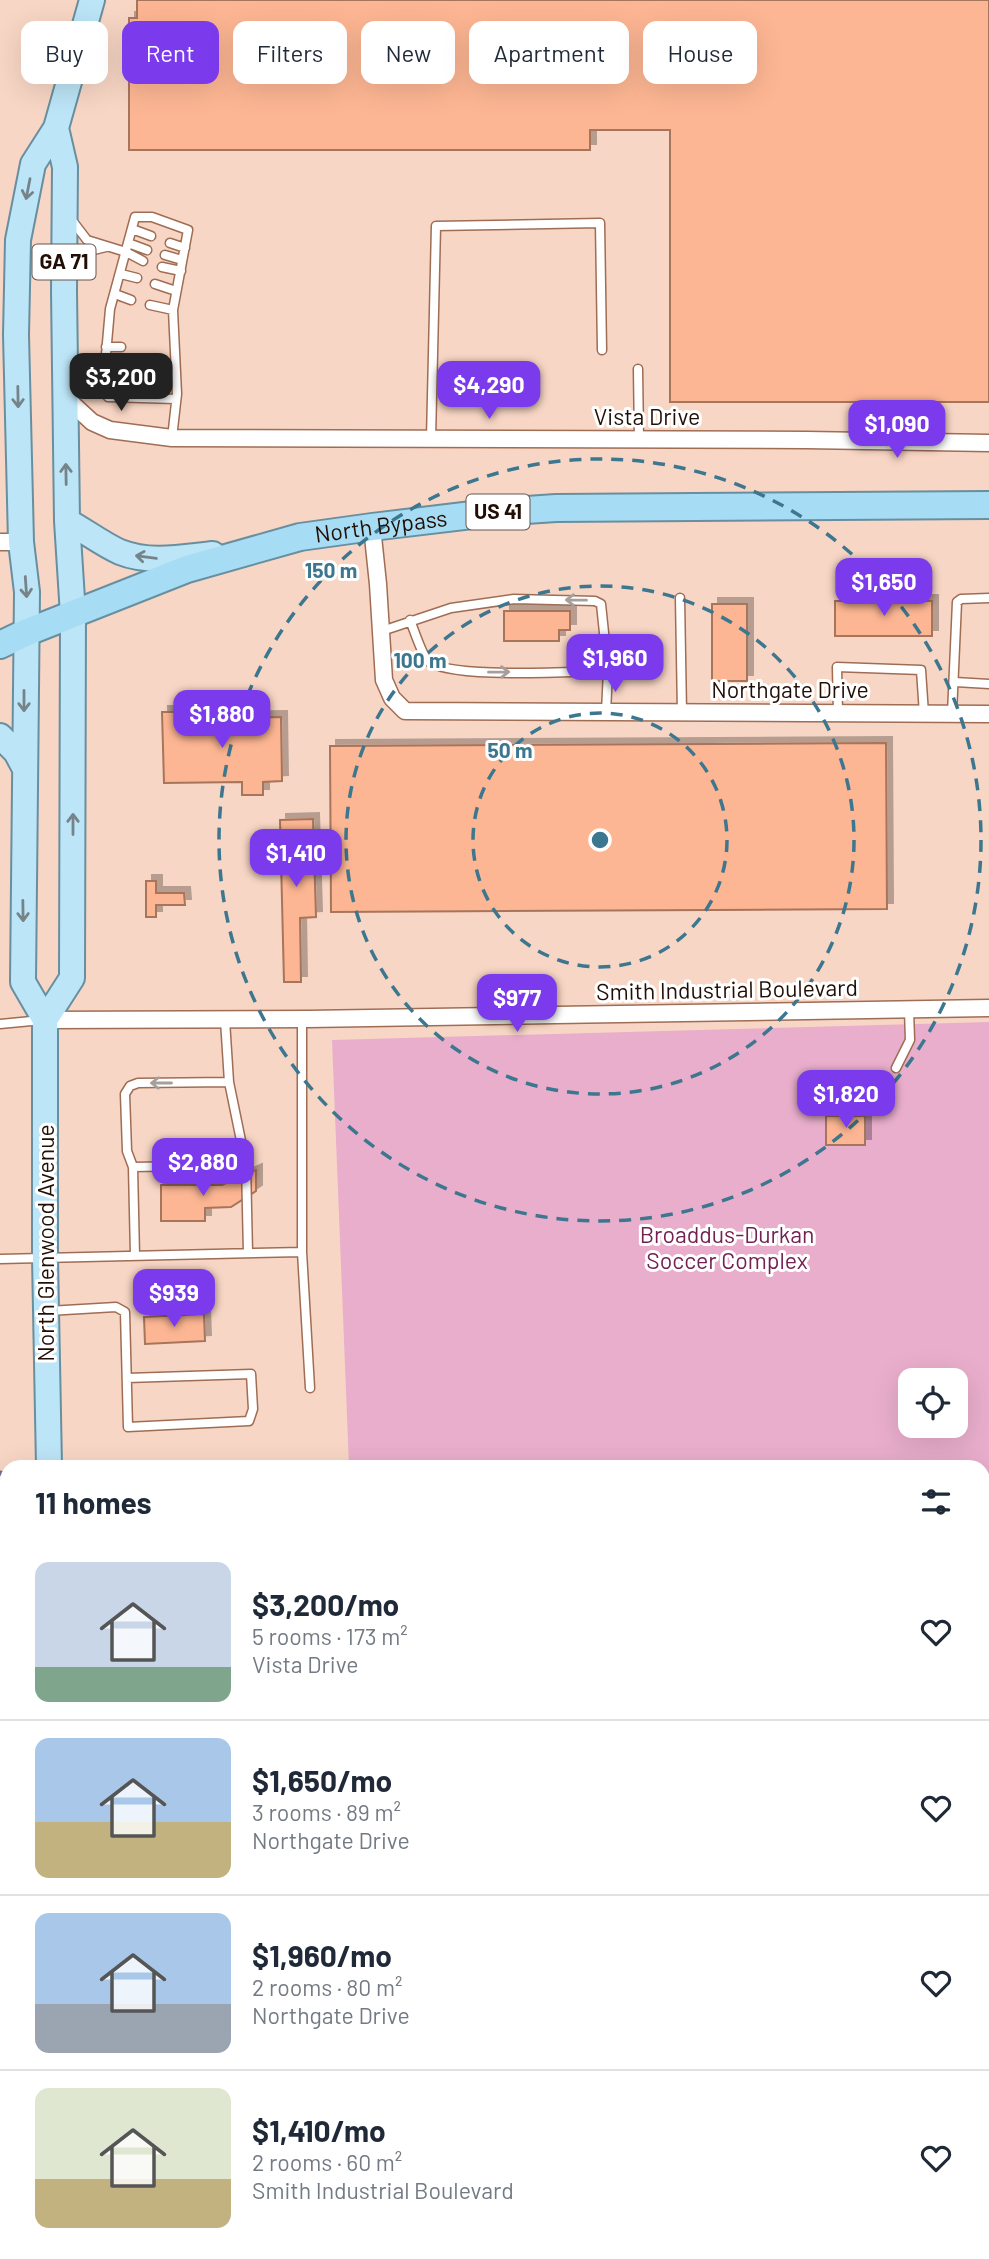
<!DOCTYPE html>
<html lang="en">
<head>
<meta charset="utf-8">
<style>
	body { margin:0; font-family:Barlow,sans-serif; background:#f6f6f7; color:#1f2937; height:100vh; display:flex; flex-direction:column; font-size:26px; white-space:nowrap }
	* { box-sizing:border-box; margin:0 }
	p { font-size:23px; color:#747a83 }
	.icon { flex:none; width:38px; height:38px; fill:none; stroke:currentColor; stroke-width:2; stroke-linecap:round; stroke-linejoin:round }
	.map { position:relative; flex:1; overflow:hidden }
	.side { position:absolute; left:0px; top:1460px; width:990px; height:800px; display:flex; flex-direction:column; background:#fff; border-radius:21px 21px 0 0; box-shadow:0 7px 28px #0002 }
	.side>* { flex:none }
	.banner { position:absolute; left:21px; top:21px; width:948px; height:63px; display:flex; gap:14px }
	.buttons { position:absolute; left:898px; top:1368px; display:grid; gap:14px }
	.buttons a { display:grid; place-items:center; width:70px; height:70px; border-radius:14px; background:#fff; box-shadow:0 7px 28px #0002; font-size:35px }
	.price { position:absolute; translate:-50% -60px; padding:0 16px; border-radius:14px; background:#7c3aed; color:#fff; font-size:23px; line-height:46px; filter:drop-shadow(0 2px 4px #0008) }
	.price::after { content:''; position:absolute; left:50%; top:42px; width:21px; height:16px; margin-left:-10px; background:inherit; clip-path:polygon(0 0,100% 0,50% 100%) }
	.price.selected { background:#222; color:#fff }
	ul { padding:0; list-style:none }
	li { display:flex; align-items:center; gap:21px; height:175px; padding:0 35px }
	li+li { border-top:2px solid #e0e1e3 }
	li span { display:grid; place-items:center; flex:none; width:196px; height:140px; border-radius:14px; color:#555 }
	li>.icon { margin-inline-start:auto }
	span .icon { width:84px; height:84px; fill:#fffc; stroke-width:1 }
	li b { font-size:30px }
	h2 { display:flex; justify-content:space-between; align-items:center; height:84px; padding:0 35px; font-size:30px }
	.chip { padding:0 24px; border-radius:14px; background:#fff; box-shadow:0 7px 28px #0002; font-size:24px; line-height:63px }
	.chip.selected { background:#7c3aed; color:#fff }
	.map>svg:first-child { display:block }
	.green { fill:#e9aecc; fill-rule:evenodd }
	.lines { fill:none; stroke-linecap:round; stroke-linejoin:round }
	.stream { stroke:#776e99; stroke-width:5 }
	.building { fill:#fdb693; stroke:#a7745b; stroke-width:2; filter:url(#shadow) }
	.service-casing { stroke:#9f6d54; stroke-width:11 }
	.minor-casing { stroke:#9f6d54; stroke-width:19 }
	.primary-casing { stroke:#688f9f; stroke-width:28 }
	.trunk-casing { stroke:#688f9f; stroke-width:30 }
	.service { stroke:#fff; stroke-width:8 }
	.minor { stroke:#fff; stroke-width:16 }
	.primary { stroke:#bce5f7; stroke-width:24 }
	.trunk { stroke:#a6dcf4; stroke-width:26 }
	.oneway { stroke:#76848a }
	.oneway2 { stroke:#a69f9b }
	.ring { fill:none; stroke:#3c778f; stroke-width:3.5; stroke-dasharray:12 9 }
	.labels { text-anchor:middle; stroke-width:6; stroke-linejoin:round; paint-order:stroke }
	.shield { fill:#fff; stroke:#645650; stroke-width:2 }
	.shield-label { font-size:21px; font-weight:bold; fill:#210e05 }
	.street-label { font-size:23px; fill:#210e05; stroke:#fff }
	.park-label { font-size:23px; fill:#722152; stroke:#fff }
	.centre { fill:#3c778f; stroke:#fff; stroke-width:3.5 }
	.ring-label { font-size:21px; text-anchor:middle; font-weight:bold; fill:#3c778f; stroke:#fff; stroke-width:6; stroke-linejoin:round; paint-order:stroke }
</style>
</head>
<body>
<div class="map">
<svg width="989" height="2259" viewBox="0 0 989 2259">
	<defs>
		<filter id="shadow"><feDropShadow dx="6" dy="-6" stdDeviation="0" flood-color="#0004"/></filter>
	</defs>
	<rect width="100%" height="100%" fill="#f8d6c5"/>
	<path class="green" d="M 989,1022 L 989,1485 L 984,1484 L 984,1466 L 349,1466 L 332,1040 ZM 910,1381 L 956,1381 L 956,1426 L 910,1426 Z"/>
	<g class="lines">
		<path class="stream" d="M 0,1473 L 7,1475
			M 984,1662 L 989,1659"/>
	</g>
	<path class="building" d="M 137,0 L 989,0 L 989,402 L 670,402 L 670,130 L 590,130 L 590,150 L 129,150 L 129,18 L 137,18 Z
		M 835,601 L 932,601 L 932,636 L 835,636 Z
		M 712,604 L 747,604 L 747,681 L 712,681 Z
		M 504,611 L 570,611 L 570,630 L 559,630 L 559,641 L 504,641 Z
		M 162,712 L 206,712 L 206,718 L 281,717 L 282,781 L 263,782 L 263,795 L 242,795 L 242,782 L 164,783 Z
		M 886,743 L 887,909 L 331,912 L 330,746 Z
		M 313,819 L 316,917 L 300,918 L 301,982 L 284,982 L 280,820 Z
		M 146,881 L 156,881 L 156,893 L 184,893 L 185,905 L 156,905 L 156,917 L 146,917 Z
		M 826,1116 L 865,1116 L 865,1145 L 826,1145 Z
		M 256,1170 L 256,1191 L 231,1207 L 205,1208 L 205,1221 L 161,1221 L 161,1185 L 222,1185 Z
		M 204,1314 L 205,1341 L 145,1344 L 144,1317 Z
		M 984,1872 L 989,1872 L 989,2259 L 818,2259 L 818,2252 L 984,2252 Z
		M 481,2252 L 693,2252 L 693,2259 L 481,2259 Z"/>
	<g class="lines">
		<g class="service-casing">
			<path id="service" d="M 71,219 L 87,240 L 126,252 L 143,261
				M 132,229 L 151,236
				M 128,243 L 147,250
				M 170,243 L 185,248
				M 165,255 L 182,260
				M 162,267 L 181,271
				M 72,268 L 85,252 L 106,247
				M 121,274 L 137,278
				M 155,284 L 176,291
				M 115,294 L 131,300
				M 150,305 L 173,310
				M 106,347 L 121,347
				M 105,365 L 119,365
				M 638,369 L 639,439
				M 172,438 L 177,394 L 173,310 L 188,230 L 152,217 L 135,217 L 110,309 L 103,388 L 108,397 L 176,399
				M 431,439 L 436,226 L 600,223 L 602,350
				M 680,598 L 682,713
				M 410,620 C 414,630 421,652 427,660 C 446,680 577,671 608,671
				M 379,632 L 451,608 L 514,599 L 595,601 L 601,604 L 608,671 L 606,712
				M 955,682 L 989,684
				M 838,713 L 837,667 L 921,670 L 924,714
				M 952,714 L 957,602 L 961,599 L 989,598
				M 225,1020 L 229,1082 L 246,1165 L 248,1253
				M 0,1024 L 42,1020
				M 896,1068 L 910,1040 L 909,1010
				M 133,1167 L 127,1151 L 125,1094 L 130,1086 L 138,1083 L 229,1082
				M 302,1252 L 310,1388
				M 135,1256 L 133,1167 L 246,1165
				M 0,1259 L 302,1252 L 302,1019
				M 48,1311 L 116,1307 L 125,1312 L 128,1427 L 249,1421 L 253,1409 L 251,1374 L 127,1378
				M 0,1744 L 7,1744
				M 0,1832 L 7,1835
				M 0,1910 L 7,1909
				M 0,1979 L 7,1979
				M 0,2148 L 7,2147
				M 0,2242 L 0,2259
				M 260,2252 L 260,2259
				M 459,2252 L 459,2259
				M 746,2252 L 746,2259"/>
		</g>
		<g class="minor-casing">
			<path id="minor" d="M 65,397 L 92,422 L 110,430 L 172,438 L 806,440 L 989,443
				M 372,527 L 378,584 L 384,680 L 392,698 L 405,711 L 989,714
				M 0,542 L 21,542
				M 45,1020 L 308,1019 L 989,1008"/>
		</g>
		<g class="primary-casing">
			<path id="primary" d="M 67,521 C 84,530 102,544 120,552 C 150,564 183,557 213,554
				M 0,736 L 16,752 L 24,767
				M 45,1020 L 72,978 L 73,615 L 67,521 L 64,291 L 65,167 L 56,128
				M 49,1466 L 45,1258 L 45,1020 L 23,982 L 27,592 L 21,542 L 19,459 L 16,335 L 18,240 L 33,164 L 56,128 L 92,0
				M 69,2252 L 69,2259"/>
		</g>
		<g class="trunk-casing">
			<g id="trunk">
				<path id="s1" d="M 0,645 L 25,633 L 187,569 L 300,537 L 372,527 L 497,512 L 556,508 L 989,505"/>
			</g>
		</g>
		<use href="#service" class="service"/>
		<use href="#minor" class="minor"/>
		<use href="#primary" class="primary"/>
		<use href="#trunk" class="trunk"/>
	</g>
	<defs><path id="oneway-shaft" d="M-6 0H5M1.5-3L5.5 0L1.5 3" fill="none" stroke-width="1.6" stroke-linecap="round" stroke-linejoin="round" transform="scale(1.75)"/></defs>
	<g class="oneway">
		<use href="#oneway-shaft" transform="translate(28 189) rotate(101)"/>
		<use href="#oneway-shaft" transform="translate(18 397) rotate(89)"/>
		<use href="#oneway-shaft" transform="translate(66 474) rotate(-91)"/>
		<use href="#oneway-shaft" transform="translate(146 557) rotate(-172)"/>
		<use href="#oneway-shaft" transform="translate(26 587) rotate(86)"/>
		<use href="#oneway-shaft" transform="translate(24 701) rotate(90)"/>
		<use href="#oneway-shaft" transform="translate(73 824) rotate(-90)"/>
		<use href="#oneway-shaft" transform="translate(23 911) rotate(89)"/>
	</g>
	<g class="oneway2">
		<use href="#oneway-shaft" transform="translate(576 600) rotate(-179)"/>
		<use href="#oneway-shaft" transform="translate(499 672) rotate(-1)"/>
		<use href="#oneway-shaft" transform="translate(161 1083) rotate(180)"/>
	</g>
	<g class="ring">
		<circle cx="600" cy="840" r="127"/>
		<circle cx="600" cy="840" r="254"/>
		<circle cx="600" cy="840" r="381"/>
	</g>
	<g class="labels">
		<g class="shield">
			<rect x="32.5" y="244.5" width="63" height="35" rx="5"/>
			<rect x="466.5" y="494.5" width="63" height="35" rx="5"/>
		</g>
		<g class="shield-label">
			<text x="64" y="269">GA 71</text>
			<text x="498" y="519">US 41</text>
		</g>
		<g class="street-label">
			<text x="647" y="425">Vista Drive</text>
			<text dy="8" stroke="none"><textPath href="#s1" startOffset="401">North Bypass</textPath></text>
			<text x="790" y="698">Northgate Drive</text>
			<text transform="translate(727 990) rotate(-1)" y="8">Smith Industrial Boulevard</text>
			<text transform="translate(46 1243) rotate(-90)" y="8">North Glenwood Avenue</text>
		</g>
		<g class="park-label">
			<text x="727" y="1243">Broaddus-Durkan<tspan x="727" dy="26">Soccer Complex</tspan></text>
		</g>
	</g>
	<circle cx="600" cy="840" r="10" class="centre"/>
	<g class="ring-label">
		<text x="331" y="578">150 m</text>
		<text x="420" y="668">100 m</text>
		<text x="510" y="758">50 m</text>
	</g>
</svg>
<div class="buttons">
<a><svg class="icon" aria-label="locate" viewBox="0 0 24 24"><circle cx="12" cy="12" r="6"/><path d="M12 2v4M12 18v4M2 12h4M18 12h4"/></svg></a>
</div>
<b class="price selected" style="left:121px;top:413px">$3,200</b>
<b class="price" style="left:489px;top:421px">$4,290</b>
<b class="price" style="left:897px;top:460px">$1,090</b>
<b class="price" style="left:884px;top:618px">$1,650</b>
<b class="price" style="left:615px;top:694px">$1,960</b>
<b class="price" style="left:222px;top:750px">$1,880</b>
<b class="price" style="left:296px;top:889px">$1,410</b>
<b class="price" style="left:517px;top:1034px">$977</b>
<b class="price" style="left:846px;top:1130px">$1,820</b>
<b class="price" style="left:203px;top:1198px">$2,880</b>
<b class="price" style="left:174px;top:1329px">$939</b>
<div class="banner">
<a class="chip">Buy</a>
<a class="chip selected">Rent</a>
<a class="chip">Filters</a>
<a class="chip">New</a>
<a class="chip">Apartment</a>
<a class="chip">House</a>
</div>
<section class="side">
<h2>11 homes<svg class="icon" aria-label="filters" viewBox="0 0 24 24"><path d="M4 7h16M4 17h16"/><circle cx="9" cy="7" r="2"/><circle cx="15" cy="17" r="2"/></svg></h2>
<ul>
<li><span style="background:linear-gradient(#c9d6e8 75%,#7fa58c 0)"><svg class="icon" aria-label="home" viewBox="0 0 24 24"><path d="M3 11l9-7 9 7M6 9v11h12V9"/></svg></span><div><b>$3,200/mo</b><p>5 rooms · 173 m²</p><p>Vista Drive</p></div><svg class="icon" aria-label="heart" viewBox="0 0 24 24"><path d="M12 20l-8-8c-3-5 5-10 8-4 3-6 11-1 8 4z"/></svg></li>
<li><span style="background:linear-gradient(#a9c7e8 60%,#c2b280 0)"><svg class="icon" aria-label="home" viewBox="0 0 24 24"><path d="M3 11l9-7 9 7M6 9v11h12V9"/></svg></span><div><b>$1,650/mo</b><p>3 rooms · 89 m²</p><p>Northgate Drive</p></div><svg class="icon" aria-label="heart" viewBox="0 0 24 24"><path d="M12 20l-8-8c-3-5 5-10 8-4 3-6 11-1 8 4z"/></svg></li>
<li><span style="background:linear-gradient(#a9c7e8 65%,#9aa5b1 0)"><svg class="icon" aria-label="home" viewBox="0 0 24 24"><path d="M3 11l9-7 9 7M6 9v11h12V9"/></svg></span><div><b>$1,960/mo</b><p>2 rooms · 80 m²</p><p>Northgate Drive</p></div><svg class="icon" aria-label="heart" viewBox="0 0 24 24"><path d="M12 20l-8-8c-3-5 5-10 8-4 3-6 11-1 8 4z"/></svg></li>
<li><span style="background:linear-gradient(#dfe7d0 65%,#c2b280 0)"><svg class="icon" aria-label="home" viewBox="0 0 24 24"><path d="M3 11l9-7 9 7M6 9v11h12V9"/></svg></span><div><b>$1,410/mo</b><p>2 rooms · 60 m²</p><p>Smith Industrial Boulevard</p></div><svg class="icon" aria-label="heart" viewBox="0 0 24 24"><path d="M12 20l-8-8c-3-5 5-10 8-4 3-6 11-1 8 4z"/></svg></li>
</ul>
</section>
</div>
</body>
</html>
